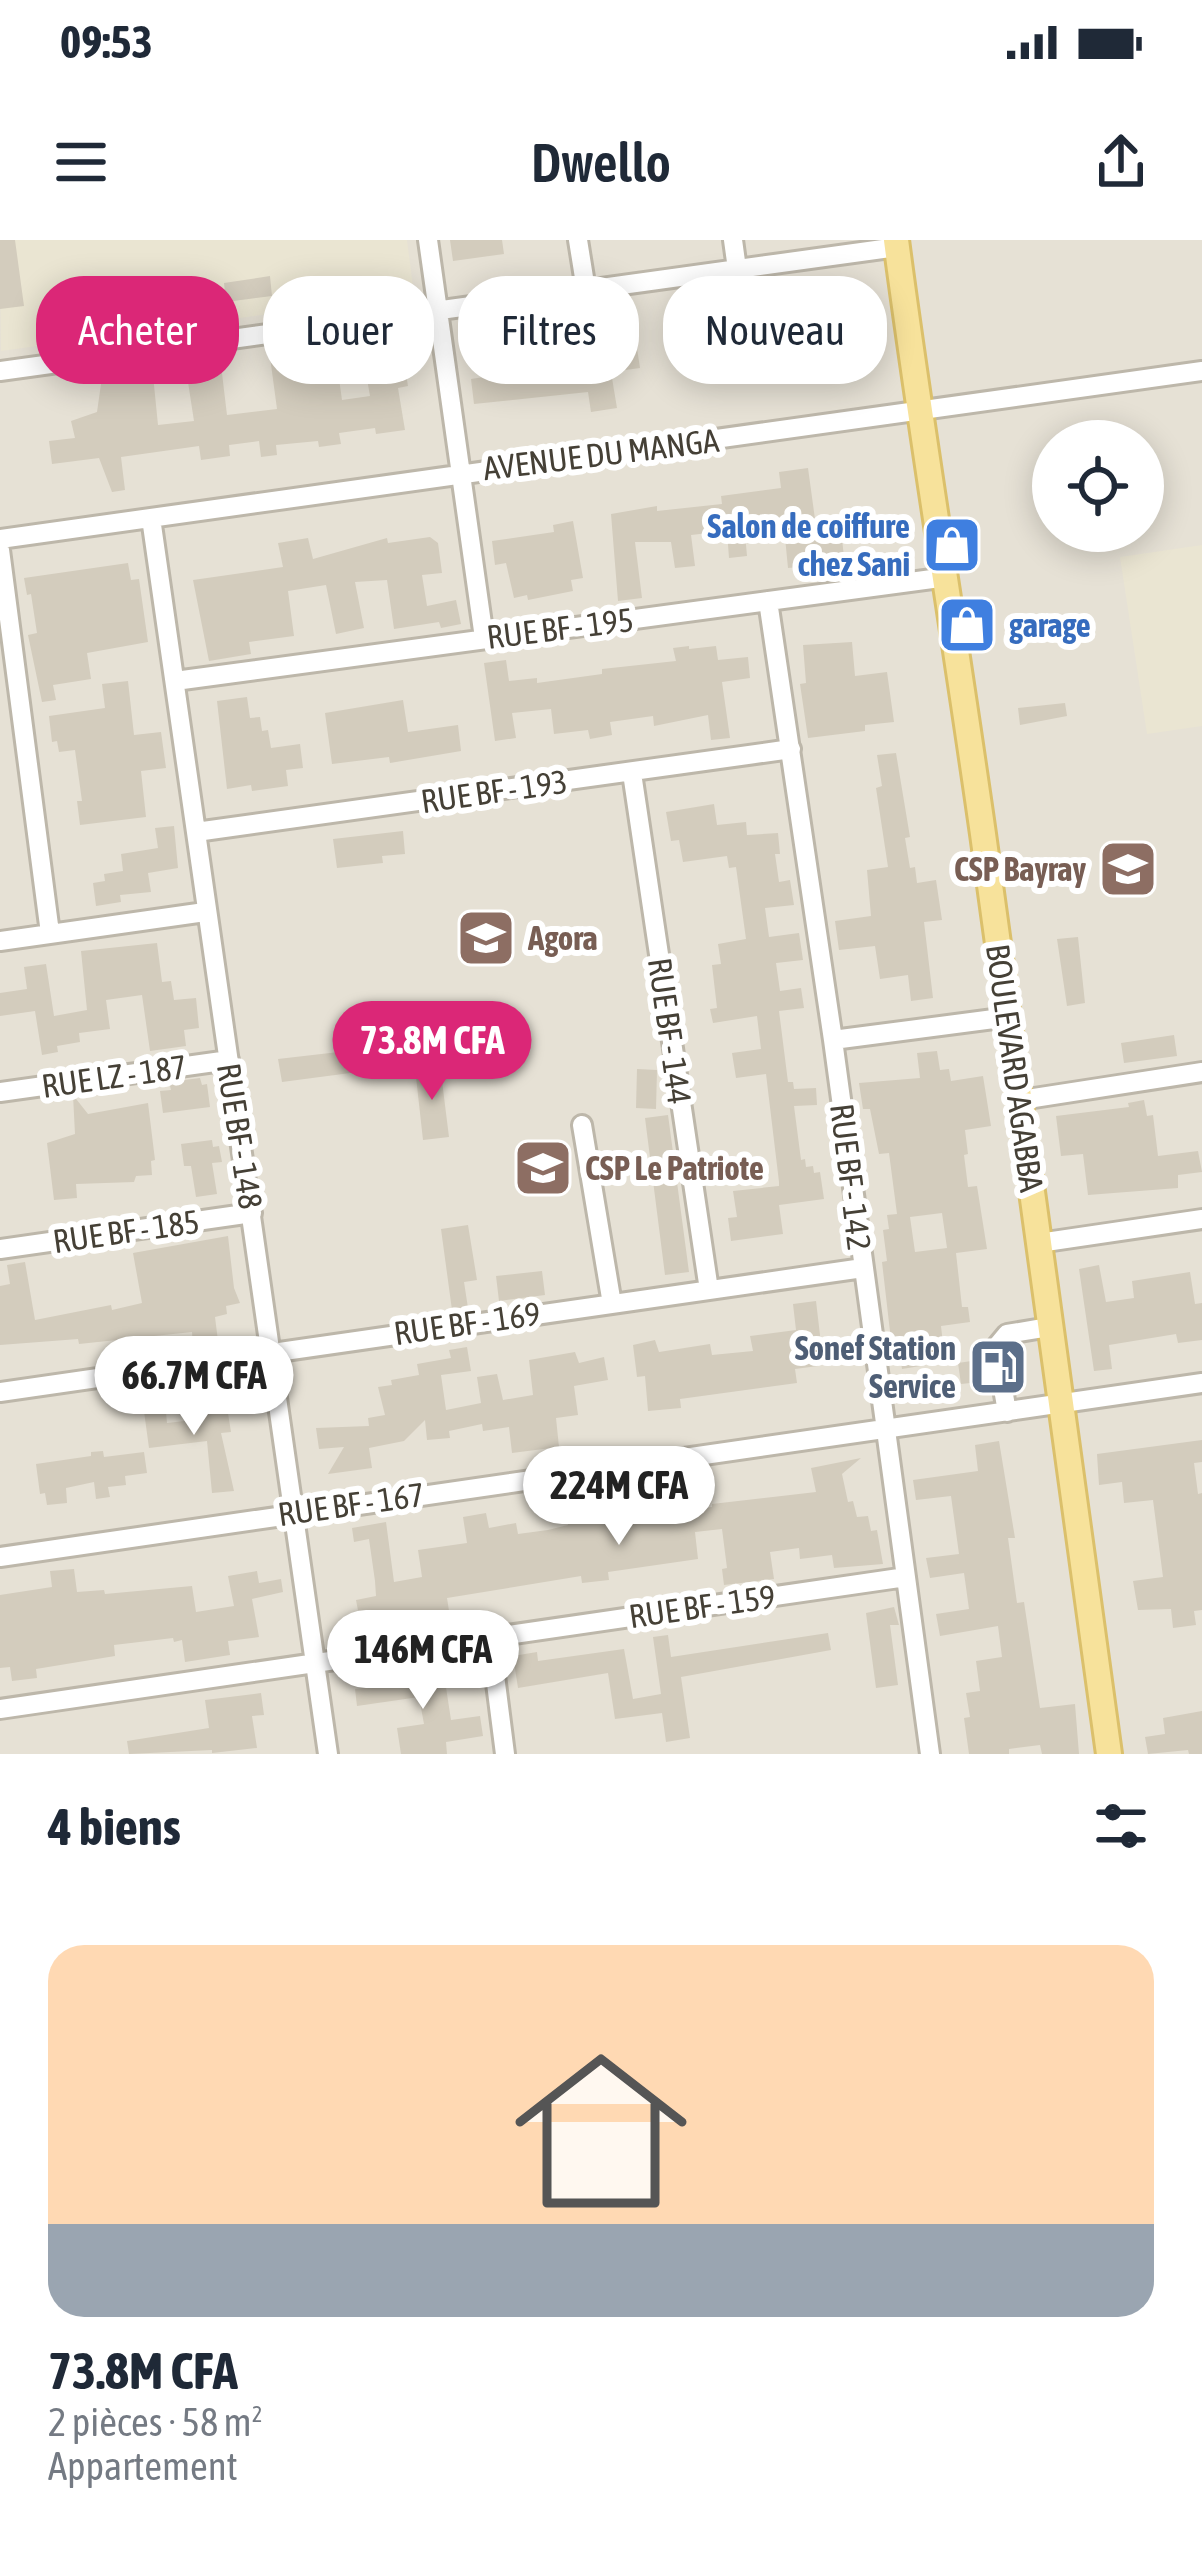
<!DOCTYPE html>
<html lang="fr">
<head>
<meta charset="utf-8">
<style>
	body { margin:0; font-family:"Asap Condensed",sans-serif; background:#f6f6f7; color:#1f2937; height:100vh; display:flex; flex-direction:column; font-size:45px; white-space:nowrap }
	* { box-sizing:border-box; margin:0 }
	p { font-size:39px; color:#747a83 }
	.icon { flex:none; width:66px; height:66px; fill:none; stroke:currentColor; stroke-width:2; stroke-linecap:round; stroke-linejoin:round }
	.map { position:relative; height:1514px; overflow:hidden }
	.sheet { display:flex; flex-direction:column; background:#fff; flex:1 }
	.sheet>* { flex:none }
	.top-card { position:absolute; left:36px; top:36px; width:1131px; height:108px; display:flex; gap:24px }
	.tools { position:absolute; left:1032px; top:180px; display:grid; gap:24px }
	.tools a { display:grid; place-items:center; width:132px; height:132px; border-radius:50%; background:#fff; box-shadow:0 6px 30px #0003; font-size:60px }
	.price { position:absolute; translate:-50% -102px; padding:0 27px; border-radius:42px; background:#fff; color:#222; font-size:39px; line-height:78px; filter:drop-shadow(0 3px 6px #0008) }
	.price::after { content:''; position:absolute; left:50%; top:72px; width:36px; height:27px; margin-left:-18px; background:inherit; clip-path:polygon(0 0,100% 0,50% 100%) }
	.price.active { background:#db2777; color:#fff }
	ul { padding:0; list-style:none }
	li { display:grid; align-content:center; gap:24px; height:636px; padding:0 48px }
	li+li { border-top:3px solid #e0e1e3 }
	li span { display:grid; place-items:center; height:372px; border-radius:36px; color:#555 }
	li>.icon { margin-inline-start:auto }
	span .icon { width:216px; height:216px; fill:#fffc; stroke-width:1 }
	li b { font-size:51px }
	h2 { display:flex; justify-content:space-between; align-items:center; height:144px; padding:0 48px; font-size:51px }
	.chip { padding:0 42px; border-radius:48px; background:#fff; box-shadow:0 6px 30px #0003; font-size:42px; line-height:108px }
	.chip.active { background:#db2777; color:#fff }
	.status { display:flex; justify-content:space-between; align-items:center; height:84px; padding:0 60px; background:#fff; direction:ltr }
	.status svg { height:33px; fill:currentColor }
	header { display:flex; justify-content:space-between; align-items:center; height:156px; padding:0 48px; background:#fff; font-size:54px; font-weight:600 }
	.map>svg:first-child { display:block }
	.residential { fill:#e6e1d5; fill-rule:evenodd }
	.education { fill:#eae5d2 }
	.building { fill:#d3ccbd; fill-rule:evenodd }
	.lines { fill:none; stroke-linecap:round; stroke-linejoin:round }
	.minor-tunnel { stroke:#cfccc4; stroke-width:18; stroke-dasharray:18 9; stroke-linecap:butt }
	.minor-casing { stroke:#bdb7aa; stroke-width:24 }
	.major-casing { stroke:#dbc06b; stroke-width:30 }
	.minor { stroke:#fff; stroke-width:18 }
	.major { stroke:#f7e29b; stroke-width:24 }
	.labels { text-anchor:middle; stroke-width:12; stroke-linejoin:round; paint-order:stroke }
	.street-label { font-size:33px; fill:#454036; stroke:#fff }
	.shop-label { font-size:33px; font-weight:bold; fill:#366cbe; stroke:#fff; text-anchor:end }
	.education-label { font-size:33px; font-weight:bold; fill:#785e54; stroke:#fff; text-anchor:start }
	.service-label { font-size:33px; font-weight:bold; fill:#4e5e75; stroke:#fff; text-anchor:end }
</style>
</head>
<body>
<div class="status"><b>09:53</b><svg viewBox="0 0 49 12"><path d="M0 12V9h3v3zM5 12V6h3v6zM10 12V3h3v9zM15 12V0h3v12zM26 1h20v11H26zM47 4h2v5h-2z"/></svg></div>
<header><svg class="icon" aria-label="menu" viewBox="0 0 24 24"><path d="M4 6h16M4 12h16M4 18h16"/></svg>Dwello<svg class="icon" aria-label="share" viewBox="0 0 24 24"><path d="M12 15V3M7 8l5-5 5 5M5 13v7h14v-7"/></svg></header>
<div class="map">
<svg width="1202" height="1514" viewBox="0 0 1202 1514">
	<rect width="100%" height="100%" fill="#f2efe7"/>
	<path class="residential" d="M 0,0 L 1202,0 L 1202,1514 L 0,1514 ZM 1053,201 L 1143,201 L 1143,291 L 1053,291 Z"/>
	<path class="education" d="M 0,0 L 407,0 L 414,54 L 1,111 Z
		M 1202,305 L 1202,486 L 1147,494 L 1120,317 Z"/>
	<path class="building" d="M 0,0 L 15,0 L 24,66 L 0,69 Z
		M 450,0 L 502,0 L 504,14 L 453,21 Z
		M 270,36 L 272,56 L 226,62 L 224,43 Z
		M 631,69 L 640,128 L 611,132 L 617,168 L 591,172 L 588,152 L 474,164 L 471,139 L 484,137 L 477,79 L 495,76 L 500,87 L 517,84 L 521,110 L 548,107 L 544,83 L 573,79 L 576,100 L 611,96 L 608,73 Z
		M 400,99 L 408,146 L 398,148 L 405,190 L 376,194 L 375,188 L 339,193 L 341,204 L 319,207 L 318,201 L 276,205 L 277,215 L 261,217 L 259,201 L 229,205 L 230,216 L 201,220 L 199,206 L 121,217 L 125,250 L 112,252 L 99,218 L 52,224 L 49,201 L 75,198 L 71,181 L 97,172 L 101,144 L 108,139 L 153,135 L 158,185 L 194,181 L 186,129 L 221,125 L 227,175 L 277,169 L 270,117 L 335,110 L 342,160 L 370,156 L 361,105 Z
		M 808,228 L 818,301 L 842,299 L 844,317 L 820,320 L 820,325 L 788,328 L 783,277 L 744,282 L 747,316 L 729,318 L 727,291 L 691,295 L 695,326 L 675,328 L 671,302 L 635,302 L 642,358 L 618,361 L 611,274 L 657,266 L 657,271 L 722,264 L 721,256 L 781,248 L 779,232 Z
		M 573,281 L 583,338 L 571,340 L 573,351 L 528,360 L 527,355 L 514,358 L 506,323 L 495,325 L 492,301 L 554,292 L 553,285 Z
		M 430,297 L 438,303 L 442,333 L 422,335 L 427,366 L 456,360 L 461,384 L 441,388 L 439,382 L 394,389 L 387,340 L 355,342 L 364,388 L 336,394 L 326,345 L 288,351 L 294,396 L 249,402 L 251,414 L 209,421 L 193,340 L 283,327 L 278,303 L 308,298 L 313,319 L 387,298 L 388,303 Z
		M 128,323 L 131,340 L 139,339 L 148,402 L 87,413 L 91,439 L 53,445 L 56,460 L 42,462 L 28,395 L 37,393 L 31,354 L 27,355 L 24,338 Z
		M 852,402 L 855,436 L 887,432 L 894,482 L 865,485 L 865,491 L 808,498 L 800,444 L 806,443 L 803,405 Z
		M 689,406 L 689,409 L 716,406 L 718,420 L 748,417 L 750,438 L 722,442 L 730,498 L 711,500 L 708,475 L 654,486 L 653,476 L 610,482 L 612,495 L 590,499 L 588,490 L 554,494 L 551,469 L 512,473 L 516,498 L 495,501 L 484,423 L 506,420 L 509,441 L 537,438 L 537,443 L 602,434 L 602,429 L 676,421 L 673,408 Z
		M 128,441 L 134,495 L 161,492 L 166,528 L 141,531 L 146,577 L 80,585 L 77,561 L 82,561 L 75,510 L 59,512 L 57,501 L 52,502 L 49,476 L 105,468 L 102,444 Z
		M 247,457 L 250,478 L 260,477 L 262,491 L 268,490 L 271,508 L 300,504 L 303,528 L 286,530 L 288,546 L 252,551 L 251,545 L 227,549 L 217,461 Z
		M 403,460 L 408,492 L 458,485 L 461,511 L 390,523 L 389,517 L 332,524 L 325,473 Z
		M 1065,463 L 1067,476 L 1020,485 L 1018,468 Z
		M 896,513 L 910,597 L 905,598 L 910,628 L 915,627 L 917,643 L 936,640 L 942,680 L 924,682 L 933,758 L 911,761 L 908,735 L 880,739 L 875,706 L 839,710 L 835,681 L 871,676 L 867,630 L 888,627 L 876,548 L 882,546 L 877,515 Z
		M 714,564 L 717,585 L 746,582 L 747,595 L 778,593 L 780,614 L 775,614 L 779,642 L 790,640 L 794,665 L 765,668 L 769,697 L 799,693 L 803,720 L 776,723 L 780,751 L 801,748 L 804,768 L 779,771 L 788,842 L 793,842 L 794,849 L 816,848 L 817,865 L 794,866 L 801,920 L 805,919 L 806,927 L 813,926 L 814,933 L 820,932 L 824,959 L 779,965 L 783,994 L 731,1001 L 728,978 L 737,977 L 733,951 L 779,946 L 779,942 L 766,834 L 736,838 L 732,813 L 761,809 L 757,776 L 713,783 L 710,769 L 717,768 L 712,725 L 721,724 L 718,704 L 746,699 L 736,627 L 729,628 L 727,616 L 683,622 L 679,600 L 671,601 L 666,572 Z
		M 174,586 L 178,628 L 148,633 L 151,652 L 120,655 L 121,662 L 96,666 L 93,643 L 105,641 L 104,634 L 123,631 L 121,614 L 158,608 L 155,588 Z
		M 403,591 L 405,614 L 382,616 L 383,623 L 337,628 L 333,599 Z
		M 1078,697 L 1085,763 L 1067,766 L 1057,699 Z
		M 157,703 L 162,742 L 171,741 L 174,760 L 196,758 L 199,788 L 184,790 L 186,806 L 150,811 L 142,755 L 106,760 L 110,789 L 79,793 L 80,802 L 57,806 L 58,812 L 42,815 L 35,771 L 0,776 L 0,753 L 27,749 L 24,727 L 46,724 L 54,776 L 87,770 L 81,711 Z
		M 1174,795 L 1177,816 L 1124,823 L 1121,803 Z
		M 356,810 L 358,832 L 282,842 L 278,819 Z
		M 937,811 L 940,830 L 949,829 L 951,841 L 983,836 L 991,886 L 965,890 L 968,914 L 964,915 L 968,947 L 977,946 L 987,1009 L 956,1013 L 962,1067 L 968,1067 L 970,1082 L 941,1086 L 945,1122 L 902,1129 L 898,1100 L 891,1100 L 882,1022 L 887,1021 L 883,990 L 889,989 L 887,975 L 897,974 L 889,913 L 879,914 L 870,869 L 863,869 L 859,843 L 920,838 L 917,813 ZM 942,973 L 947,1008 L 915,1012 L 910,977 Z
		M 440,825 L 449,897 L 423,900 L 415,828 Z
		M 637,829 L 657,830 L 656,869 L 636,868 Z
		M 200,838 L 202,845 L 207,844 L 210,867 L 163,873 L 160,851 L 171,850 L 169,842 Z
		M 73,855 L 88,874 L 148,863 L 155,920 L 151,921 L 152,935 L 136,936 L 134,942 L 76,944 L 77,958 L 54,960 L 47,903 L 75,894 Z
		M 1144,860 L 1147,876 L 1153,875 L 1158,916 L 1198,911 L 1202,932 L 1178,935 L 1178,948 L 1088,955 L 1083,914 L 1061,916 L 1056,876 L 1129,867 L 1128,863 Z
		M 668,875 L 689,1032 L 665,1035 L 645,878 Z
		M 212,900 L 213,907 L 219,906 L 222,922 L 212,923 L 217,954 L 196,957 L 191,926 L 184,926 L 181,904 Z
		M 468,985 L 477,1040 L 464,1042 L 468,1068 L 452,1070 L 441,989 Z
		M 228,996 L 234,1048 L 240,1063 L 226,1066 L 227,1074 L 215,1077 L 218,1101 L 193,1105 L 192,1092 L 79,1104 L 78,1099 L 0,1105 L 0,1046 L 10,1044 L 7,1025 L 25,1022 L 35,1080 L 111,1065 L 112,1070 L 142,1063 L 133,1013 Z
		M 1099,1025 L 1106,1062 L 1134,1058 L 1132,1041 L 1190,1032 L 1195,1064 L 1202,1063 L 1202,1100 L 1178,1103 L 1176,1094 L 1109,1105 L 1112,1129 L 1094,1131 L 1079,1029 Z
		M 542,1031 L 545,1055 L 499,1061 L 496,1036 Z
		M 816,1061 L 822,1112 L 816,1113 L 818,1126 L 795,1129 L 797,1143 L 680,1159 L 681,1168 L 648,1171 L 645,1136 L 637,1137 L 633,1105 L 655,1100 L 659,1112 L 710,1104 L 712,1115 L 753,1111 L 750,1096 L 796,1090 L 793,1064 Z
		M 467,1107 L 471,1131 L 441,1135 L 446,1170 L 481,1163 L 477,1137 L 497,1134 L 503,1160 L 533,1155 L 529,1120 L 575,1112 L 579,1123 L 604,1117 L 608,1140 L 574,1146 L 578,1175 L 556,1178 L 559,1207 L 512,1213 L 509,1187 L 483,1191 L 482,1184 L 449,1191 L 450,1198 L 427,1200 L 425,1180 L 404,1201 L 369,1208 L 372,1228 L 328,1234 L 344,1207 L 319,1209 L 316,1188 L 369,1186 L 368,1178 L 385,1175 L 378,1147 L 392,1145 L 391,1140 L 419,1135 L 417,1124 L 451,1118 L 449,1110 Z
		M 984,1108 L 988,1116 L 996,1119 L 1010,1111 L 1014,1138 L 1001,1130 L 989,1141 L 961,1144 L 958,1123 L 985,1119 Z
		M 165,1161 L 167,1183 L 202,1179 L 201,1167 L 227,1167 L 231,1192 L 221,1193 L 234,1251 L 212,1253 L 207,1201 L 149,1208 L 143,1164 Z
		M 1202,1200 L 1202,1222 L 1194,1223 L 1198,1254 L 1202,1253 L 1202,1370 L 1194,1371 L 1196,1385 L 1173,1388 L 1171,1369 L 1138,1370 L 1133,1341 L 1163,1337 L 1153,1260 L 1124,1263 L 1122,1242 L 1099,1245 L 1097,1214 Z
		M 999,1201 L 1015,1298 L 1008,1298 L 1017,1363 L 1024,1362 L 1040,1468 L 1075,1464 L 1079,1514 L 1042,1514 L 1040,1505 L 1009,1509 L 1009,1514 L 969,1514 L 964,1478 L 970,1477 L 966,1453 L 980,1451 L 976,1421 L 1002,1417 L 998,1386 L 940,1396 L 936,1374 L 969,1369 L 964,1333 L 930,1338 L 926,1318 L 959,1314 L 951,1256 L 916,1260 L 913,1240 L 978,1231 L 975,1205 Z
		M 103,1211 L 104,1217 L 144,1212 L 147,1233 L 125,1236 L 126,1245 L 108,1247 L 110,1257 L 96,1259 L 94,1242 L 66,1248 L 67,1263 L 47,1265 L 45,1253 L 40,1254 L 36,1224 L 91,1216 L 91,1212 Z
		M 861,1218 L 842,1234 L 848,1262 L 853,1261 L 857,1277 L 868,1276 L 871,1291 L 877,1290 L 883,1324 L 834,1328 L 832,1315 L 800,1319 L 799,1308 L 770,1312 L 774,1339 L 724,1345 L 722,1329 L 727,1328 L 722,1289 L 695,1292 L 698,1319 L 608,1332 L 609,1340 L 582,1343 L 581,1336 L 447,1358 L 449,1371 L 396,1378 L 399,1397 L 364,1402 L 356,1360 L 376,1356 L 375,1341 L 369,1299 L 354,1302 L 352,1288 L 386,1282 L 394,1342 L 422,1337 L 418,1310 L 467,1303 L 463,1277 L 486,1273 L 489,1288 L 516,1283 L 518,1294 L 548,1290 L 568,1285 L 566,1269 L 583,1267 L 582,1256 L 607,1253 L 609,1267 L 641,1263 L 645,1283 L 674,1276 L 673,1272 L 712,1267 L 712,1264 L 816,1252 L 811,1228 Z
		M 74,1329 L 77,1352 L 104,1350 L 105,1354 L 192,1346 L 196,1372 L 234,1366 L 228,1336 L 257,1331 L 259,1343 L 281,1339 L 283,1352 L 252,1359 L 259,1397 L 228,1401 L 230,1415 L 185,1422 L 182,1400 L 174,1402 L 173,1398 L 114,1405 L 115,1416 L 36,1429 L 37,1438 L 12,1441 L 10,1427 L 0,1428 L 0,1355 L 52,1347 L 50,1331 Z
		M 894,1367 L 899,1385 L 890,1385 L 898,1445 L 876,1448 L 866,1373 Z
		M 828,1393 L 831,1410 L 681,1437 L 690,1498 L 666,1502 L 662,1473 L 615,1479 L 608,1433 L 518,1448 L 513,1416 L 537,1412 L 538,1421 L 624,1409 L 633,1459 L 661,1454 L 653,1397 L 668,1395 L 671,1417 Z
		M 443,1428 L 451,1480 L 480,1476 L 483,1496 L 446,1502 L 447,1514 L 401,1514 L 397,1488 L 424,1484 L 419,1457 L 357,1466 L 355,1449 L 387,1445 L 385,1436 Z
		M 261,1453 L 264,1475 L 252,1476 L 257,1508 L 212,1513 L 212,1510 L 129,1514 L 127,1501 L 209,1488 L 205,1460 Z
		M 1202,1471 L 1202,1514 L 1189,1514 L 1188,1510 L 1148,1514 L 1145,1497 L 1165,1494 L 1163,1478 Z"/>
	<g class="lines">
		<path class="minor-tunnel" d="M 997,1106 L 1002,1143"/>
		<g class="minor-casing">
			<path id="minor" d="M 428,0 L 484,398
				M 578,0 L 586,50
				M 733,0 L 737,29
				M 0,131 L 897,7
				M 151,278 L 328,1514
				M 0,299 L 1202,131
				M 0,310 L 50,693
				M 768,361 L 833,800 L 930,1514
				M 175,441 L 947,337
				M 632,533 L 709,1050
				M 196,592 L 791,509
				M 0,701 L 205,672
				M 833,800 L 1009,777
				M 0,852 L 229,820
				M 1021,860 L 1202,832
				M 582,885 L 612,1064
				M 1039,1003 L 1202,979
				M 0,1009 L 252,973
				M 997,1106 L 1007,1094 L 1049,1087
				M 1002,1143 L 1007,1172
				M 0,1152 L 863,1028
				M 0,1317 L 1202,1143
				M 490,1396 L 505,1514
				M 0,1469 L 906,1337"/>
		</g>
		<g class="major-casing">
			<path id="major" d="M 896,0 C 922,199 955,396 983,594 C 1026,901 1065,1208 1109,1514"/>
		</g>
		<use href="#minor" class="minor"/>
		<use href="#major" class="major"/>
	</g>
	<defs>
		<g id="shop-square" transform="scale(3)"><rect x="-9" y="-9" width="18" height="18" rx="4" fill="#3f7fe0" stroke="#fff"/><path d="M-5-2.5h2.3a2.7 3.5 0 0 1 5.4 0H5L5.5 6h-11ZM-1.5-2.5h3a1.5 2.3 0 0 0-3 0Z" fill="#fff"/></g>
		<g id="school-square" transform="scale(3)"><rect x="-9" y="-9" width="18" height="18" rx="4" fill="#8d6e63" stroke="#fff"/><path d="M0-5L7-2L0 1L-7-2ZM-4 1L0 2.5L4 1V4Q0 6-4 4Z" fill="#fff"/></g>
		<g id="fuel-square" transform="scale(3)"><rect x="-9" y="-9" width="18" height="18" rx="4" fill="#5c6f8a" stroke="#fff"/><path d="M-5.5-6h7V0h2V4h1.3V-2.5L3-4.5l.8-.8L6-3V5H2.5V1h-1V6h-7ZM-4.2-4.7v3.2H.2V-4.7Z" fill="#fff"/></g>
	</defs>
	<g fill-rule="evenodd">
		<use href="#shop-square" x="952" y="305"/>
		<use href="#shop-square" x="967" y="385"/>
		<use href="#school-square" x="1128" y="629"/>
		<use href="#school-square" x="486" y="698"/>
		<use href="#school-square" x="543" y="928"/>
		<use href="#fuel-square" x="998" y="1127"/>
	</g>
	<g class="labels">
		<g class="street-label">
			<text transform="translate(601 214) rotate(-7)" y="12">AVENUE DU MANGA</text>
			<text transform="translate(560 388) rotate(-7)" y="12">RUE BF - 195</text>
			<text transform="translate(494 551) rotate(-8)" y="12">RUE BF - 193</text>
			<text transform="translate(670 791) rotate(82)" y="12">RUE BF - 144</text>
			<text transform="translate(1015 828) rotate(82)" y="12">BOULEVARD AGABBA</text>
			<text transform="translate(114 836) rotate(-8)" y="12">RUE LZ - 187</text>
			<text transform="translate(240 896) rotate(81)" y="12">RUE BF - 148</text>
			<text transform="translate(851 937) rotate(83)" y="12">RUE BF - 142</text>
			<text transform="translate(126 991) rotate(-8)" y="12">RUE BF - 185</text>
			<text transform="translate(467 1083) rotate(-8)" y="12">RUE BF - 169</text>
			<text transform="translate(351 1264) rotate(-8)" y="12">RUE BF - 167</text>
			<text transform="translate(702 1366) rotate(-8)" y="12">RUE BF - 159</text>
		</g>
		<g class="shop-label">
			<text x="910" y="298">Salon de coiffure<tspan x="910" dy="38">chez Sani</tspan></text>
			<text x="1009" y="397" text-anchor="start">garage</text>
		</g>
		<g class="education-label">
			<text x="1086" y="641" text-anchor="end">CSP Bayray</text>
			<text x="528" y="710">Agora</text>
			<text x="585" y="940">CSP Le Patriote</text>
		</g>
		<g class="service-label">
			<text x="956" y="1120">Sonef Station<tspan x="956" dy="38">Service</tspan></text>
		</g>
	</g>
</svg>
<div class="tools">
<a><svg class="icon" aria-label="locate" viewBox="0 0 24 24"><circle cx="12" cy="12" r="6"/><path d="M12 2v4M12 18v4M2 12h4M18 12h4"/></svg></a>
</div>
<b class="price active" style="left:432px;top:863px">73.8M CFA</b>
<b class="price" style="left:194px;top:1198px">66.7M CFA</b>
<b class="price" style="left:619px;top:1308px">224M CFA</b>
<b class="price" style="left:423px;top:1472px">146M CFA</b>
<div class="top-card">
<a class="chip active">Acheter</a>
<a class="chip">Louer</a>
<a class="chip">Filtres</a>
<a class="chip">Nouveau</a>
</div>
</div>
<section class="sheet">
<h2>4 biens<svg class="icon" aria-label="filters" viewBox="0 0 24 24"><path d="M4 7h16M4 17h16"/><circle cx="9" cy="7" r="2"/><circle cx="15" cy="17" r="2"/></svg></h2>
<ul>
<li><span style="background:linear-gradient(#ffd9b3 75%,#9aa5b1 0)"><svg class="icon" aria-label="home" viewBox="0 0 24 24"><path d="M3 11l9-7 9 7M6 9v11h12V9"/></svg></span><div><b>73.8M CFA</b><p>2 pièces · 58 m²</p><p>Appartement</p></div></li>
</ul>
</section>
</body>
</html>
